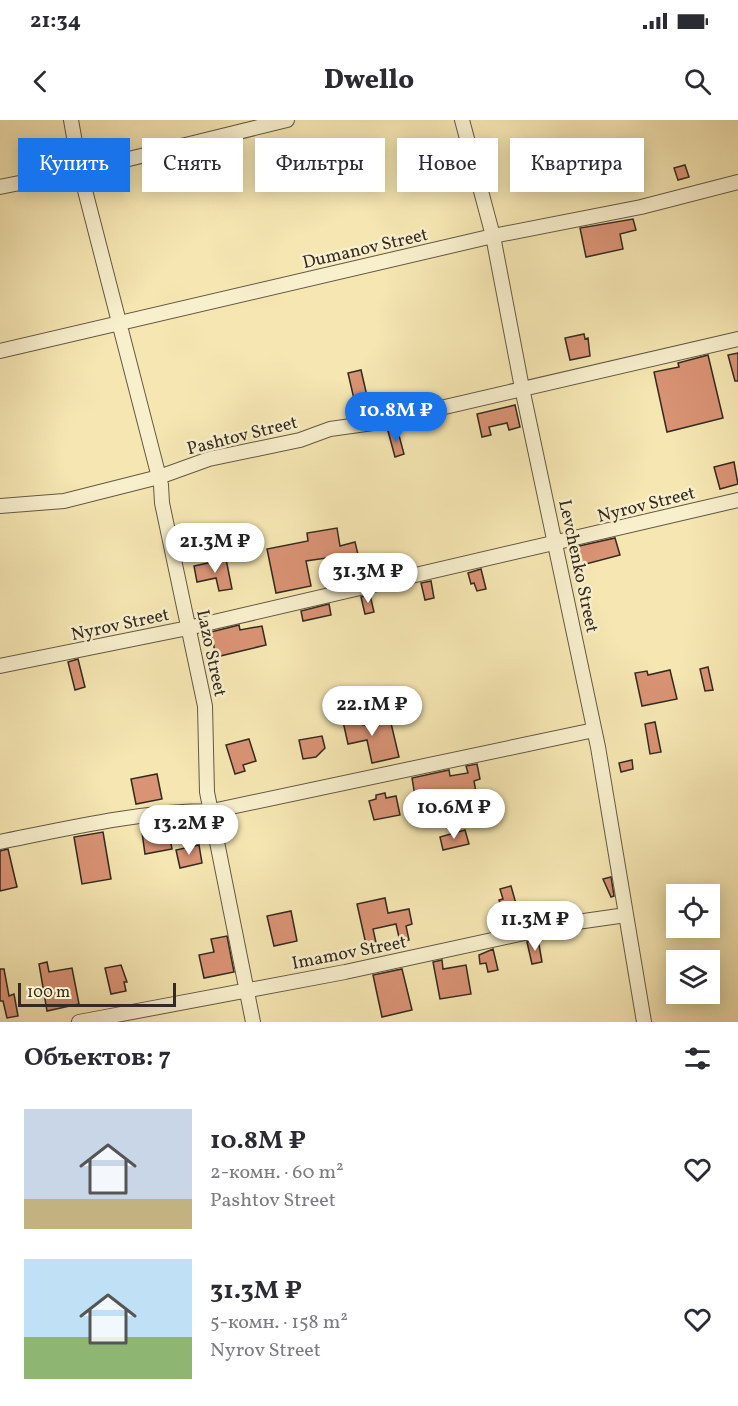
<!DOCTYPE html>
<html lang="ru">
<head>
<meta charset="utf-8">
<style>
	body { margin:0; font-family:Vollkorn,serif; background:#f7f7f7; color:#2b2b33; height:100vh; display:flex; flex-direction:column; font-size:22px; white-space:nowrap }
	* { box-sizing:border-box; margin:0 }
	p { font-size:20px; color:#7c7c81 }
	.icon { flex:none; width:33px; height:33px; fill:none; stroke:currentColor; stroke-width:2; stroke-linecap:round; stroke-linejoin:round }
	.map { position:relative; height:902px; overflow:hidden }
	.side { display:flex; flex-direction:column; background:#fff; flex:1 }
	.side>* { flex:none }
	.top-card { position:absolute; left:18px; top:18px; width:702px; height:54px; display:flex; gap:12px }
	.controls { position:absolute; left:666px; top:764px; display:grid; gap:12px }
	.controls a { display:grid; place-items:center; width:54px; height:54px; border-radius:0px; background:#fff; box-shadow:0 3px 15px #0003; font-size:30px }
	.scale { position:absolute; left:18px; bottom:15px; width:158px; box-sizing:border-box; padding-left:6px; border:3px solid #342a1f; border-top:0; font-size:16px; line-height:21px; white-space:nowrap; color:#342a1f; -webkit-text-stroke:4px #f8efcd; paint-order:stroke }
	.price { position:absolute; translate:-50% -51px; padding:0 14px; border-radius:21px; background:#fff; color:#222; font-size:20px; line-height:39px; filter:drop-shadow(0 2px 3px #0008) }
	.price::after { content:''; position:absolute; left:50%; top:36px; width:18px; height:14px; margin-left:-9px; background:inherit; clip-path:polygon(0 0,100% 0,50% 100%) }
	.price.on { background:#1a73e8; color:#fff }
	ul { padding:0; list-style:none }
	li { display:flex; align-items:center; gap:18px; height:150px; padding:0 24px }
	li span { display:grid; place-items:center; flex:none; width:168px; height:120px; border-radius:0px; color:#555 }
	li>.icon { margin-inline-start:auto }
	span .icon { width:72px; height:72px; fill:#fffc; stroke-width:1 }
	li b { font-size:26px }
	h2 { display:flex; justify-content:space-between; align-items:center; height:72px; padding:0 24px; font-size:26px }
	.pill { padding:0 21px; border-radius:0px; background:#fff; box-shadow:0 3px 15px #0003; font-size:21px; line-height:54px }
	.pill.on { background:#1a73e8; color:#fff }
	.status { display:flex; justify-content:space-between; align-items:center; height:42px; padding:0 30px; background:#fff; direction:ltr }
	.status svg { height:16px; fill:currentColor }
	header { display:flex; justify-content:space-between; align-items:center; height:78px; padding:0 24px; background:#fff; font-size:27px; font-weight:800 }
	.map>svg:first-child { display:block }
	.building { fill:#d99375; stroke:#342a1f; stroke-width:1.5 }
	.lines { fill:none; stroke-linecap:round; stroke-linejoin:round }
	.minor-casing { stroke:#645944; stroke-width:16 }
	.minor { stroke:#f8efcd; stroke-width:14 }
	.labels { text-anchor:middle; stroke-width:5; stroke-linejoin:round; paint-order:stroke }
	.street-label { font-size:18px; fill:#342a1f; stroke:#f8efcd }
</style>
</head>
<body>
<div class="status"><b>21:34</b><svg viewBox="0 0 49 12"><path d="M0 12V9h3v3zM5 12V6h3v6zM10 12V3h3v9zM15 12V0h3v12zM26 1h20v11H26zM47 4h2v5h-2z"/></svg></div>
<header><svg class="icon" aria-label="back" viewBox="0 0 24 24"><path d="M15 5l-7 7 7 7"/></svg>Dwello<svg class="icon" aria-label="search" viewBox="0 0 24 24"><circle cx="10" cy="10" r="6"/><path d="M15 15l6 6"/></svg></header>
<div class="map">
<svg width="738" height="902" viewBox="0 0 738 902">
	<rect width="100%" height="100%" fill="#f5e6b2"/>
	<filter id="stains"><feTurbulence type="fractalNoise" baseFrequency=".00333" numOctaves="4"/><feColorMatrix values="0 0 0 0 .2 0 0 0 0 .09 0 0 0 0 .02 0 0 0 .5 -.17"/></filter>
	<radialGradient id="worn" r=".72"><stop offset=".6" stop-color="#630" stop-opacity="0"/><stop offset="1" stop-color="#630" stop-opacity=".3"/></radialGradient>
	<path class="building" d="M 633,26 L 638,49 L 631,50 L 632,55 L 623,57 L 617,29 Z
		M 685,45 L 689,57 L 678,60 L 674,48 Z
		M 633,99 L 636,110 L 620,114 L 623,129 L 586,137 L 580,108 Z
		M 584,214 L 585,219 L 588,218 L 590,236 L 570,240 L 565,218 Z
		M 738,233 L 738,261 L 735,261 L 728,235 Z
		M 708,235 L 723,298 L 667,312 L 654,252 L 679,247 L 678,243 Z
		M 361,250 L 370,289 L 357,292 L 348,253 Z
		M 515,285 L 520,307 L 509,310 L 507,303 L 489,307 L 491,315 L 482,317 L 477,294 Z
		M 397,308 L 404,334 L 395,337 L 388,311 Z
		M 734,342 L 738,364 L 720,369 L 714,347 Z
		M 337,408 L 340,426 L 355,422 L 361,447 L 334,449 L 333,437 L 306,441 L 311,466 L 276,473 L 267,429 L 308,421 L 307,413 Z
		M 615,418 L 620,435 L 582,445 L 583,450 L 575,451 L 570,428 Z
		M 226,439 L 232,469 L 219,471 L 216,458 L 197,462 L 194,446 Z
		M 481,449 L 486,469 L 477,471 L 474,463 L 471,464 L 468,453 Z
		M 431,461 L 434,478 L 425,480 L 421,463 Z
		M 370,475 L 374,492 L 365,494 L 361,477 Z
		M 329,484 L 331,495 L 303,501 L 301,491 Z
		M 239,505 L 240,510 L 262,506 L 266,525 L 216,537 L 211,512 Z
		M 78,539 L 85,567 L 75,570 L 68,542 Z
		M 708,547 L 713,570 L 705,571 L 700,549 Z
		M 670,550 L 677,579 L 642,586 L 635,553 L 647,551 L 648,555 Z
		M 360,594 L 363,605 L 390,599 L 399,637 L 372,643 L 367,620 L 348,624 L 342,597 Z
		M 655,602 L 661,632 L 650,634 L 645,604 Z
		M 322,616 L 325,628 L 316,637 L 303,639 L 299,620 Z
		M 249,619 L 256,641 L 243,645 L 245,651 L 235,654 L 226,625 Z
		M 632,640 L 633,649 L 621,652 L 619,643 Z
		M 477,644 L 480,659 L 474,661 L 477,678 L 441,685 L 440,676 L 433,678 L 432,672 L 415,676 L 412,658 L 449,650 L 450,656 L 468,653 L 466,646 Z
		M 157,654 L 162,679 L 136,684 L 131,659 Z
		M 385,673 L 386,678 L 396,676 L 400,695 L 374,700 L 369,681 L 376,679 L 376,675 Z
		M 158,703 L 160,714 L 169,713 L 172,729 L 145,734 L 141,705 Z
		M 465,710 L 469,724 L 443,730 L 440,717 Z
		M 103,712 L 111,759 L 82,764 L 74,717 Z
		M 199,725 L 202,743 L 180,748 L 176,730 Z
		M 8,729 L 17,767 L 0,771 L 0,731 Z
		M 611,757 L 614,776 L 611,777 L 603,759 Z
		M 511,766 L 520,798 L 509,801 L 506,792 L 503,793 L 499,780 L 503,779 L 500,769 Z
		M 385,778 L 388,793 L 409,789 L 412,804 L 406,806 L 409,820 L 400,822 L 396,804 L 373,809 L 377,827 L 367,829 L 357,784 Z
		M 291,791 L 297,821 L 274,826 L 267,796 Z
		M 227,816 L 234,852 L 204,858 L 199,835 L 214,832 L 211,819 Z
		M 538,819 L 542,842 L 532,844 L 527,822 Z
		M 493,829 L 498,850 L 488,852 L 486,843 L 480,844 L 479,835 Z
		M 442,840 L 443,849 L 466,845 L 471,874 L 440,879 L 433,842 Z
		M 47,842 L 49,852 L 72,848 L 79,884 L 47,891 L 39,844 Z
		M 121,845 L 127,862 L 124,862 L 126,871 L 111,874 L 105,848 Z
		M 0,849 L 4,849 L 9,876 L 14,874 L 18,896 L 7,898 L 3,881 L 0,881 Z
		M 402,849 L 412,890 L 382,897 L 373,855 Z"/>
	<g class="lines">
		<g class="minor-casing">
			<path id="minor" d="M 71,0 L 80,51 L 161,365 L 162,383 L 205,586 L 207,672 L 253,902
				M 462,0 L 493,116 L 522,268 L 598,627 L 644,902
				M 0,67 L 80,51 L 287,0
				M 0,231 L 493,116 L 641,87 L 738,62
				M 0,386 L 64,381 L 159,357 L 209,339 L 300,320 L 330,309 L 380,302 L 738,219
				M 0,546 L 188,508 L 738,380
				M 0,722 C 69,708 141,691 212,691 L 594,610
				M 79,902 L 345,852 L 570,803 L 626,795"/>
		</g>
		<use href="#minor" class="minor"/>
	</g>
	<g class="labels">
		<g class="street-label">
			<text transform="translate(365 128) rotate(-13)" y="6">Dumanov Street</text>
			<text transform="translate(242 315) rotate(-14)" y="6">Pashtov Street</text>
			<text transform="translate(646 384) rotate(-14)" y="6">Nyrov Street</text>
			<text transform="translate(579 446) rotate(78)" y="6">Levchenko Street</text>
			<text transform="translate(120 504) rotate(-12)" y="6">Nyrov Street</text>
			<text transform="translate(212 533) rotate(78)" y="6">Lazo Street</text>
			<text transform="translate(349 832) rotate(-11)" y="6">Imamov Street</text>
		</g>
	</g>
	<rect width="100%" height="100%" filter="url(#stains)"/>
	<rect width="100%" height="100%" fill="url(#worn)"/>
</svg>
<div class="controls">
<a><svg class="icon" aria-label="locate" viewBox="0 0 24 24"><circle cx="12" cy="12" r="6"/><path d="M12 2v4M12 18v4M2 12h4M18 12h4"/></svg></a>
<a><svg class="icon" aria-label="layers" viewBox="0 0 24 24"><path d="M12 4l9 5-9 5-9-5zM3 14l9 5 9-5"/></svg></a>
</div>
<div class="scale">100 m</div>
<b class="price on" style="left:396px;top:323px">10.8M ₽</b>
<b class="price" style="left:215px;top:454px">21.3M ₽</b>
<b class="price" style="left:368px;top:484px">31.3M ₽</b>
<b class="price" style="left:372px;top:617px">22.1M ₽</b>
<b class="price" style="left:454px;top:720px">10.6M ₽</b>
<b class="price" style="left:189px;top:736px">13.2M ₽</b>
<b class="price" style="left:535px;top:832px">11.3M ₽</b>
<div class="top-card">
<a class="pill on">Купить</a>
<a class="pill">Снять</a>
<a class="pill">Фильтры</a>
<a class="pill">Новое</a>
<a class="pill">Квартира</a>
</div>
</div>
<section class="side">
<h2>Объектов: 7<svg class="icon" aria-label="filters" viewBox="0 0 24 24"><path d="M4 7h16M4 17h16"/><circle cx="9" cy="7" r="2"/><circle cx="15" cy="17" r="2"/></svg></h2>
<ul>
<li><span style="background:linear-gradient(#c9d6e8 75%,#c2b280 0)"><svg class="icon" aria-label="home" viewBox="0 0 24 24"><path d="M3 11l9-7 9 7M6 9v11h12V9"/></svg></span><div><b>10.8M ₽</b><p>2-комн. · 60 m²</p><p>Pashtov Street</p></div><svg class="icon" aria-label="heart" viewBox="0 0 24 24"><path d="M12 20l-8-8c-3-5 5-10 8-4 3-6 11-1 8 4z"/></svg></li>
<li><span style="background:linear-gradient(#bfe0f5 65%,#8fb573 0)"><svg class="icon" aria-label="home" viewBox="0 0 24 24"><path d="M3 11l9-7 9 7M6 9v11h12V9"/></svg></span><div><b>31.3M ₽</b><p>5-комн. · 158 m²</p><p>Nyrov Street</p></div><svg class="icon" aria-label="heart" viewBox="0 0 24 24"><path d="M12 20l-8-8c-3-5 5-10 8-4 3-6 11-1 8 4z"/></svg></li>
</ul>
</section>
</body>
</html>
